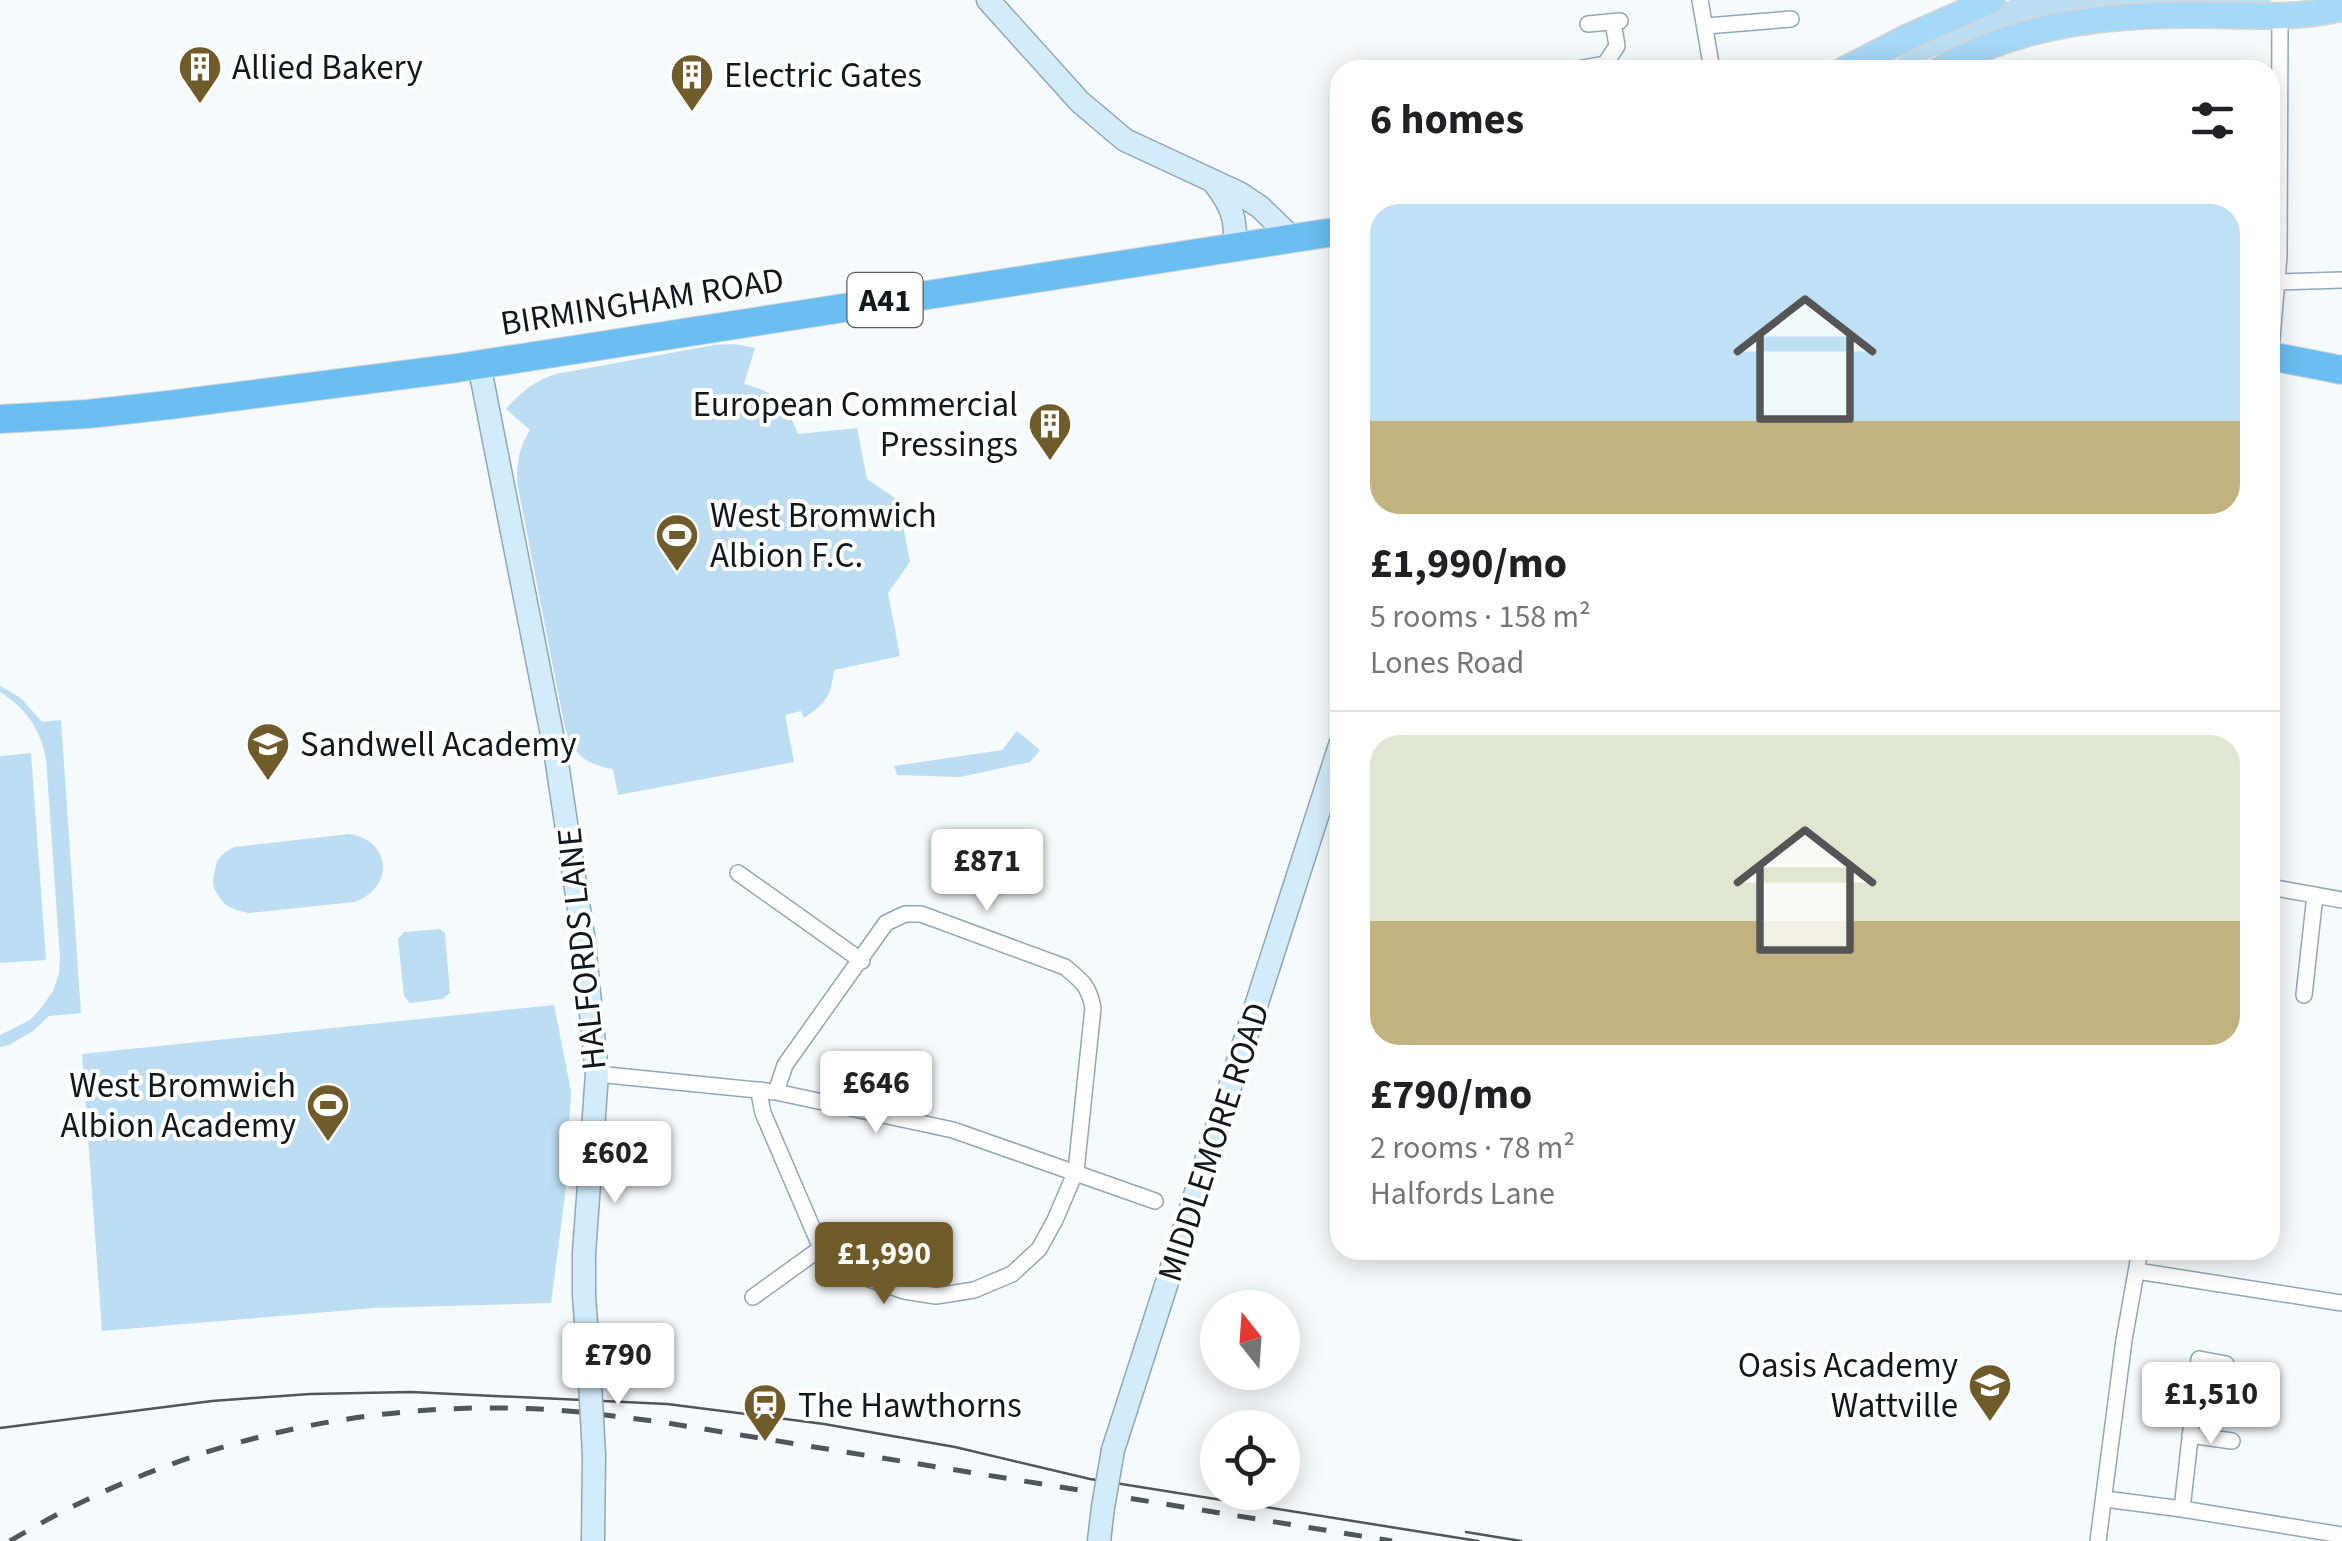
<!DOCTYPE html>
<html lang="en">
<head>
<meta charset="utf-8">
<style>
	body { margin:0; font-family:"Source Sans 3",sans-serif; background:#f6f6f6; color:#202124; height:100vh; display:flex; flex-direction:column; font-size:38px; white-space:nowrap }
	* { box-sizing:border-box; margin:0 }
	p { font-size:32px; color:#757577 }
	.icon { flex:none; width:55px; height:55px; fill:none; stroke:currentColor; stroke-width:2; stroke-linecap:round; stroke-linejoin:round }
	.map { position:relative; flex:1; overflow:hidden }
	.drawer { position:absolute; left:1330px; top:60px; width:950px; height:1200px; display:flex; flex-direction:column; background:#fff; border-radius:30px; box-shadow:0 5px 25px #0003 }
	.drawer>* { flex:none }
	.needle { width:65px; rotate:343deg }
	.buttons { position:absolute; left:1200px; top:1290px; display:grid; gap:20px }
	.buttons a { display:grid; place-items:center; width:100px; height:100px; border-radius:50%; background:#fff; box-shadow:0 5px 25px #0003; font-size:50px }
	.price { position:absolute; translate:-50% -85px; padding:0 22px; border-radius:10px; background:#fff; color:#222; font-size:32px; line-height:65px; filter:drop-shadow(0 2px 5px #0008) }
	.price::after { content:''; position:absolute; left:50%; top:60px; width:30px; height:22px; margin-left:-15px; background:inherit; clip-path:polygon(0 0,100% 0,50% 100%) }
	.price.active { background:#705c2b; color:#fff }
	ul { padding:0; list-style:none }
	li { display:grid; align-content:center; gap:20px; height:530px; padding:0 40px }
	li+li { border-top:2px solid #e0e0e0 }
	li span { display:grid; place-items:center; height:310px; border-radius:30px; color:#555 }
	li>.icon { margin-inline-start:auto }
	span .icon { width:180px; height:180px; fill:#fffc; stroke-width:1 }
	li b { font-size:42px }
	h2 { display:flex; justify-content:space-between; align-items:center; height:120px; padding:0 40px; font-size:42px }
	.map>svg:first-child { display:block }
	.green { fill:#bdddf3 }
	.lines { fill:none; stroke-linecap:round; stroke-linejoin:round }
	.street-casing { stroke:#91a7b5; stroke-width:18 }
	.secondary-casing { stroke:#91a7b5; stroke-width:25 }
	.primary-casing { stroke:#d4d5d6; stroke-width:28 }
	.highway-casing { stroke:#d4d5d6; stroke-width:30 }
	.street { stroke:#fff; stroke-width:15 }
	.secondary { stroke:#d3ecfb; stroke-width:22 }
	.primary { stroke:#a6d8f7; stroke-width:25 }
	.highway { stroke:#6bbef1; stroke-width:28 }
	.tram { stroke:#50575c; stroke-width:2.5 }
	.rail { stroke:#50575c; stroke-width:5; stroke-dasharray:18 18; stroke-linecap:butt }
	.secondary-bridge-casing { stroke:#91a7b5; stroke-width:25; stroke-linecap:butt }
	.secondary-bridge { stroke:#d3ecfb; stroke-width:22 }
	.labels { text-anchor:middle; stroke-width:8; stroke-linejoin:round; paint-order:stroke }
	.shield { fill:#fff; stroke:#585d62; stroke-width:2.5 }
	.shield-label { font-size:32px; font-weight:bold; fill:#10181e }
	.poi-label { font-size:35px; fill:#10181e; stroke:#fff; text-anchor:start }
	.street-label { font-size:35px; fill:#10181e; stroke:#fff }
</style>
</head>
<body>
<div class="map">
<svg width="2342" height="1541" viewBox="0 0 2342 1541">
	<rect width="100%" height="100%" fill="#f5fafd"/>
	<path class="green" d="M 2011,0 L 2271,0 L 2271,7 L 2035,20 L 1930,58 L 1912,70 L 1887,70 L 1917,41 L 2000,3 Z
		M 735,344 L 755,348 L 744,384 C 776,392 787,405 798,434 L 857,428 L 867,479 L 898,500 L 910,562 L 888,593 L 900,656 L 834,670 C 831,696 826,703 804,718 L 801,711 L 785,715 L 794,762 L 618,795 L 613,769 C 585,764 574,755 565,728 L 517,482 C 517,462 519,447 530,430 L 506,409 C 521,392 534,381 556,374 L 714,345 Z
		M 0,686 L 21,698 L 42,722 L 61,720 L 81,1013 L 49,1016 L 33,1031 L 9,1045 L 0,1047 L 0,1035 L 30,1020 L 42,1007 L 53,991 L 59,973 L 60,958 L 46,758 C 40,729 26,708 0,692 Z
		M 1017,731 L 1040,750 L 1030,762 L 960,777 L 897,775 L 894,766 L 1002,750 Z
		M 31,753 L 46,960 L 0,963 L 0,756 Z
		M 349,834 C 393,841 394,888 354,902 L 248,913 L 236,910 L 226,905 L 219,897 L 214,888 L 213,879 L 217,861 L 225,852 L 234,847 Z
		M 440,929 L 445,933 L 450,993 L 442,999 L 410,1003 L 404,996 L 398,939 L 404,932 Z
		M 554,1005 L 571,1091 L 565,1195 L 551,1303 L 374,1308 L 102,1331 L 82,1054 Z"/>
	<g class="lines">
		<g class="street-casing">
			<path id="street" d="M 1700,0 L 1712,70
				M 1588,24 L 1620,21
				M 1706,26 L 1791,19
				M 1572,70 L 1605,64
				M 1607,70 L 1605,64 L 1617,46 L 1613,22
				M 2277,282 L 2342,280
				M 2270,362 L 2279,256 L 2280,17
				M 738,873 L 862,961
				M 2270,887 L 2342,900
				M 2304,995 L 2315,895
				M 597,1074 L 776,1092 L 953,1130 L 1155,1201
				M 761,1090 L 760,1098 L 763,1113 L 821,1248 L 866,1278 L 904,1291 L 936,1296 L 974,1290 L 1012,1274 L 1039,1249 L 1055,1220 L 1076,1171 L 1093,1008 C 1089,986 1082,981 1065,967 L 921,914 L 905,914 L 886,923 L 785,1065 L 776,1092
				M 2137,1271 L 2342,1303
				M 753,1297 L 821,1248
				M 2190,1435 L 2232,1441
				M 2105,1499 L 2182,1509 L 2342,1535
				M 2182,1509 L 2199,1359 L 2226,1364
				M 2098,1541 L 2124,1340 L 2140,1250"/>
		</g>
		<g class="secondary-casing">
			<path id="secondary" d="M 988,0 L 1080,102 L 1125,140 L 1239,193 L 1260,207 L 1292,238
				M 1215,184 C 1232,206 1236,218 1235,246
				M 479,364 L 555,750 L 584,942 L 597,1074 L 584,1253 L 584,1295 L 589,1364
				M 1113,1450 L 1340,745
				M 593,1541 L 594,1455
				M 1099,1541 L 1103,1507"/>
		</g>
		<g class="primary-casing">
			<path id="primary" d="M 1844,70 L 1910,36 L 1992,0
				M 1939,70 C 2018,24 2108,14 2198,15 C 2246,15 2294,20 2342,8"/>
		</g>
		<g class="highway-casing">
			<path id="highway" d="M 2270,356 L 2342,370
				M 0,419 L 88,414 L 169,405 L 457,368 L 1340,231"/>
		</g>
		<use href="#street" class="street"/>
		<use href="#secondary" class="secondary"/>
		<use href="#primary" class="primary"/>
		<use href="#highway" class="highway"/>
		<path class="tram" d="M 0,1428 L 212,1401 L 310,1394 L 411,1392 L 667,1404 L 824,1424 L 955,1447 L 1090,1479 L 1478,1541
			M 1466,1532 L 1521,1541"/>
		<path class="rail" d="M 10,1541 C 170,1445 353,1400 540,1409 C 580,1411 621,1417 661,1422 L 1392,1541"/>
		<g class="secondary-bridge-casing">
			<path id="secondary-bridge" d="M 589,1364 L 594,1455
				M 1103,1507 L 1113,1450"/>
		</g>
		<use href="#secondary-bridge" class="secondary-bridge"/>
	</g>
	<defs>
		<g id="building-pin" transform="scale(2.25)"><path d="M0 17L-7.5 6A9.5 9.5 0 1 1 7.5 6Z" fill="#705c2b" stroke="#fff"/><path d="M-4-6H4V6H1V3H-1V6H-4ZM-2.5-4.3h1.7v1.8h-1.7ZM.8-4.3h1.7v1.8H.8ZM-2.5-1h1.7V.8h-1.7ZM.8-1h1.7V.8H.8Z" fill="#fff"/></g>
		<g id="stadium-pin" transform="scale(2.25)"><path d="M0 17L-7.5 6A9.5 9.5 0 1 1 7.5 6Z" fill="#705c2b" stroke="#fff"/><path d="M0-5a6.5 5 0 1 0 0 10a6.5 5 0 1 0 0-10ZM-3.5-1.8h7v3.6h-7Z" fill="#fff"/></g>
		<g id="school-pin" transform="scale(2.25)"><path d="M0 17L-7.5 6A9.5 9.5 0 1 1 7.5 6Z" fill="#705c2b" stroke="#fff"/><path d="M0-5L7-2L0 1L-7-2ZM-4 1L0 2.5L4 1V4Q0 6-4 4Z" fill="#fff"/></g>
		<g id="station-pin" transform="scale(2.25)"><path d="M0 17L-7.5 6A9.5 9.5 0 1 1 7.5 6Z" fill="#705c2b" stroke="#fff"/><path d="M-3-6H3Q5-6 5-4V2Q5 4 3 4L4.5 6H3L1.5 4h-3L-3 6H-4.5L-3 4Q-5 4-5 2V-4Q-5-6-3-6ZM-3.5-4v3h7v-3ZM-3.5 1v1.5H-2V1ZM2 1v1.5H3.5V1Z" fill="#fff"/></g>
	</defs>
	<g fill-rule="evenodd">
		<use href="#building-pin" x="200" y="67"/>
		<use href="#building-pin" x="692" y="75"/>
		<use href="#building-pin" x="1050" y="424"/>
		<use href="#stadium-pin" x="677" y="535"/>
		<use href="#school-pin" x="268" y="744"/>
		<use href="#stadium-pin" x="328" y="1105"/>
		<use href="#school-pin" x="1990" y="1385"/>
		<use href="#station-pin" x="765" y="1405"/>
	</g>
	<g class="labels">
		<rect class="shield" x="847.5" y="273" width="75" height="54" rx="8"/>
		<g class="shield-label">
			<text x="885" y="311">A41</text>
		</g>
		<g class="poi-label">
			<text x="232" y="79">Allied Bakery</text>
			<text x="724" y="87">Electric Gates</text>
			<text x="1018" y="416" text-anchor="end">European Commercial<tspan x="1018" dy="40">Pressings</tspan></text>
			<text x="710" y="527">West Bromwich<tspan x="710" dy="40">Albion F.C.</tspan></text>
			<text x="300" y="756">Sandwell Academy</text>
			<text x="296" y="1097" text-anchor="end">West Bromwich<tspan x="296" dy="40">Albion Academy</tspan></text>
			<text x="1958" y="1377" text-anchor="end">Oasis Academy<tspan x="1958" dy="40">Wattville</tspan></text>
			<text x="798" y="1417">The Hawthorns</text>
		</g>
		<g class="street-label">
			<text transform="translate(642 301) rotate(-9)" y="12">BIRMINGHAM ROAD</text>
			<text transform="translate(581 949) rotate(-96)" y="12">HALFORDS LANE</text>
			<text transform="translate(1213 1142) rotate(-72)" y="12">MIDDLEMORE ROAD</text>
		</g>
	</g>
</svg>
<div class="buttons">
<a><svg class="needle" viewBox="-14 -14 28 28"><path d="M0-13l5 13h-10z" fill="#e53935"/><path d="M0 13l5-13h-10z" fill="#757577"/></svg></a>
<a><svg class="icon" aria-label="locate" viewBox="0 0 24 24"><circle cx="12" cy="12" r="6"/><path d="M12 2v4M12 18v4M2 12h4M18 12h4"/></svg></a>
</div>
<b class="price" style="left:987px;top:914px">£871</b>
<b class="price" style="left:876px;top:1136px">£646</b>
<b class="price" style="left:615px;top:1206px">£602</b>
<b class="price active" style="left:884px;top:1307px">£1,990</b>
<b class="price" style="left:618px;top:1408px">£790</b>
<b class="price" style="left:2211px;top:1447px">£1,510</b>
<section class="drawer">
<h2>6 homes<svg class="icon" aria-label="filters" viewBox="0 0 24 24"><path d="M4 7h16M4 17h16"/><circle cx="9" cy="7" r="2"/><circle cx="15" cy="17" r="2"/></svg></h2>
<ul>
<li><span style="background:linear-gradient(#bfe0f5 70%,#c2b280 0)"><svg class="icon" aria-label="home" viewBox="0 0 24 24"><path d="M3 11l9-7 9 7M6 9v11h12V9"/></svg></span><div><b>£1,990/mo</b><p>5 rooms · 158 m²</p><p>Lones Road</p></div></li>
<li><span style="background:linear-gradient(#dfe7d0 60%,#c2b280 0)"><svg class="icon" aria-label="home" viewBox="0 0 24 24"><path d="M3 11l9-7 9 7M6 9v11h12V9"/></svg></span><div><b>£790/mo</b><p>2 rooms · 78 m²</p><p>Halfords Lane</p></div></li>
</ul>
</section>
</div>
</body>
</html>
